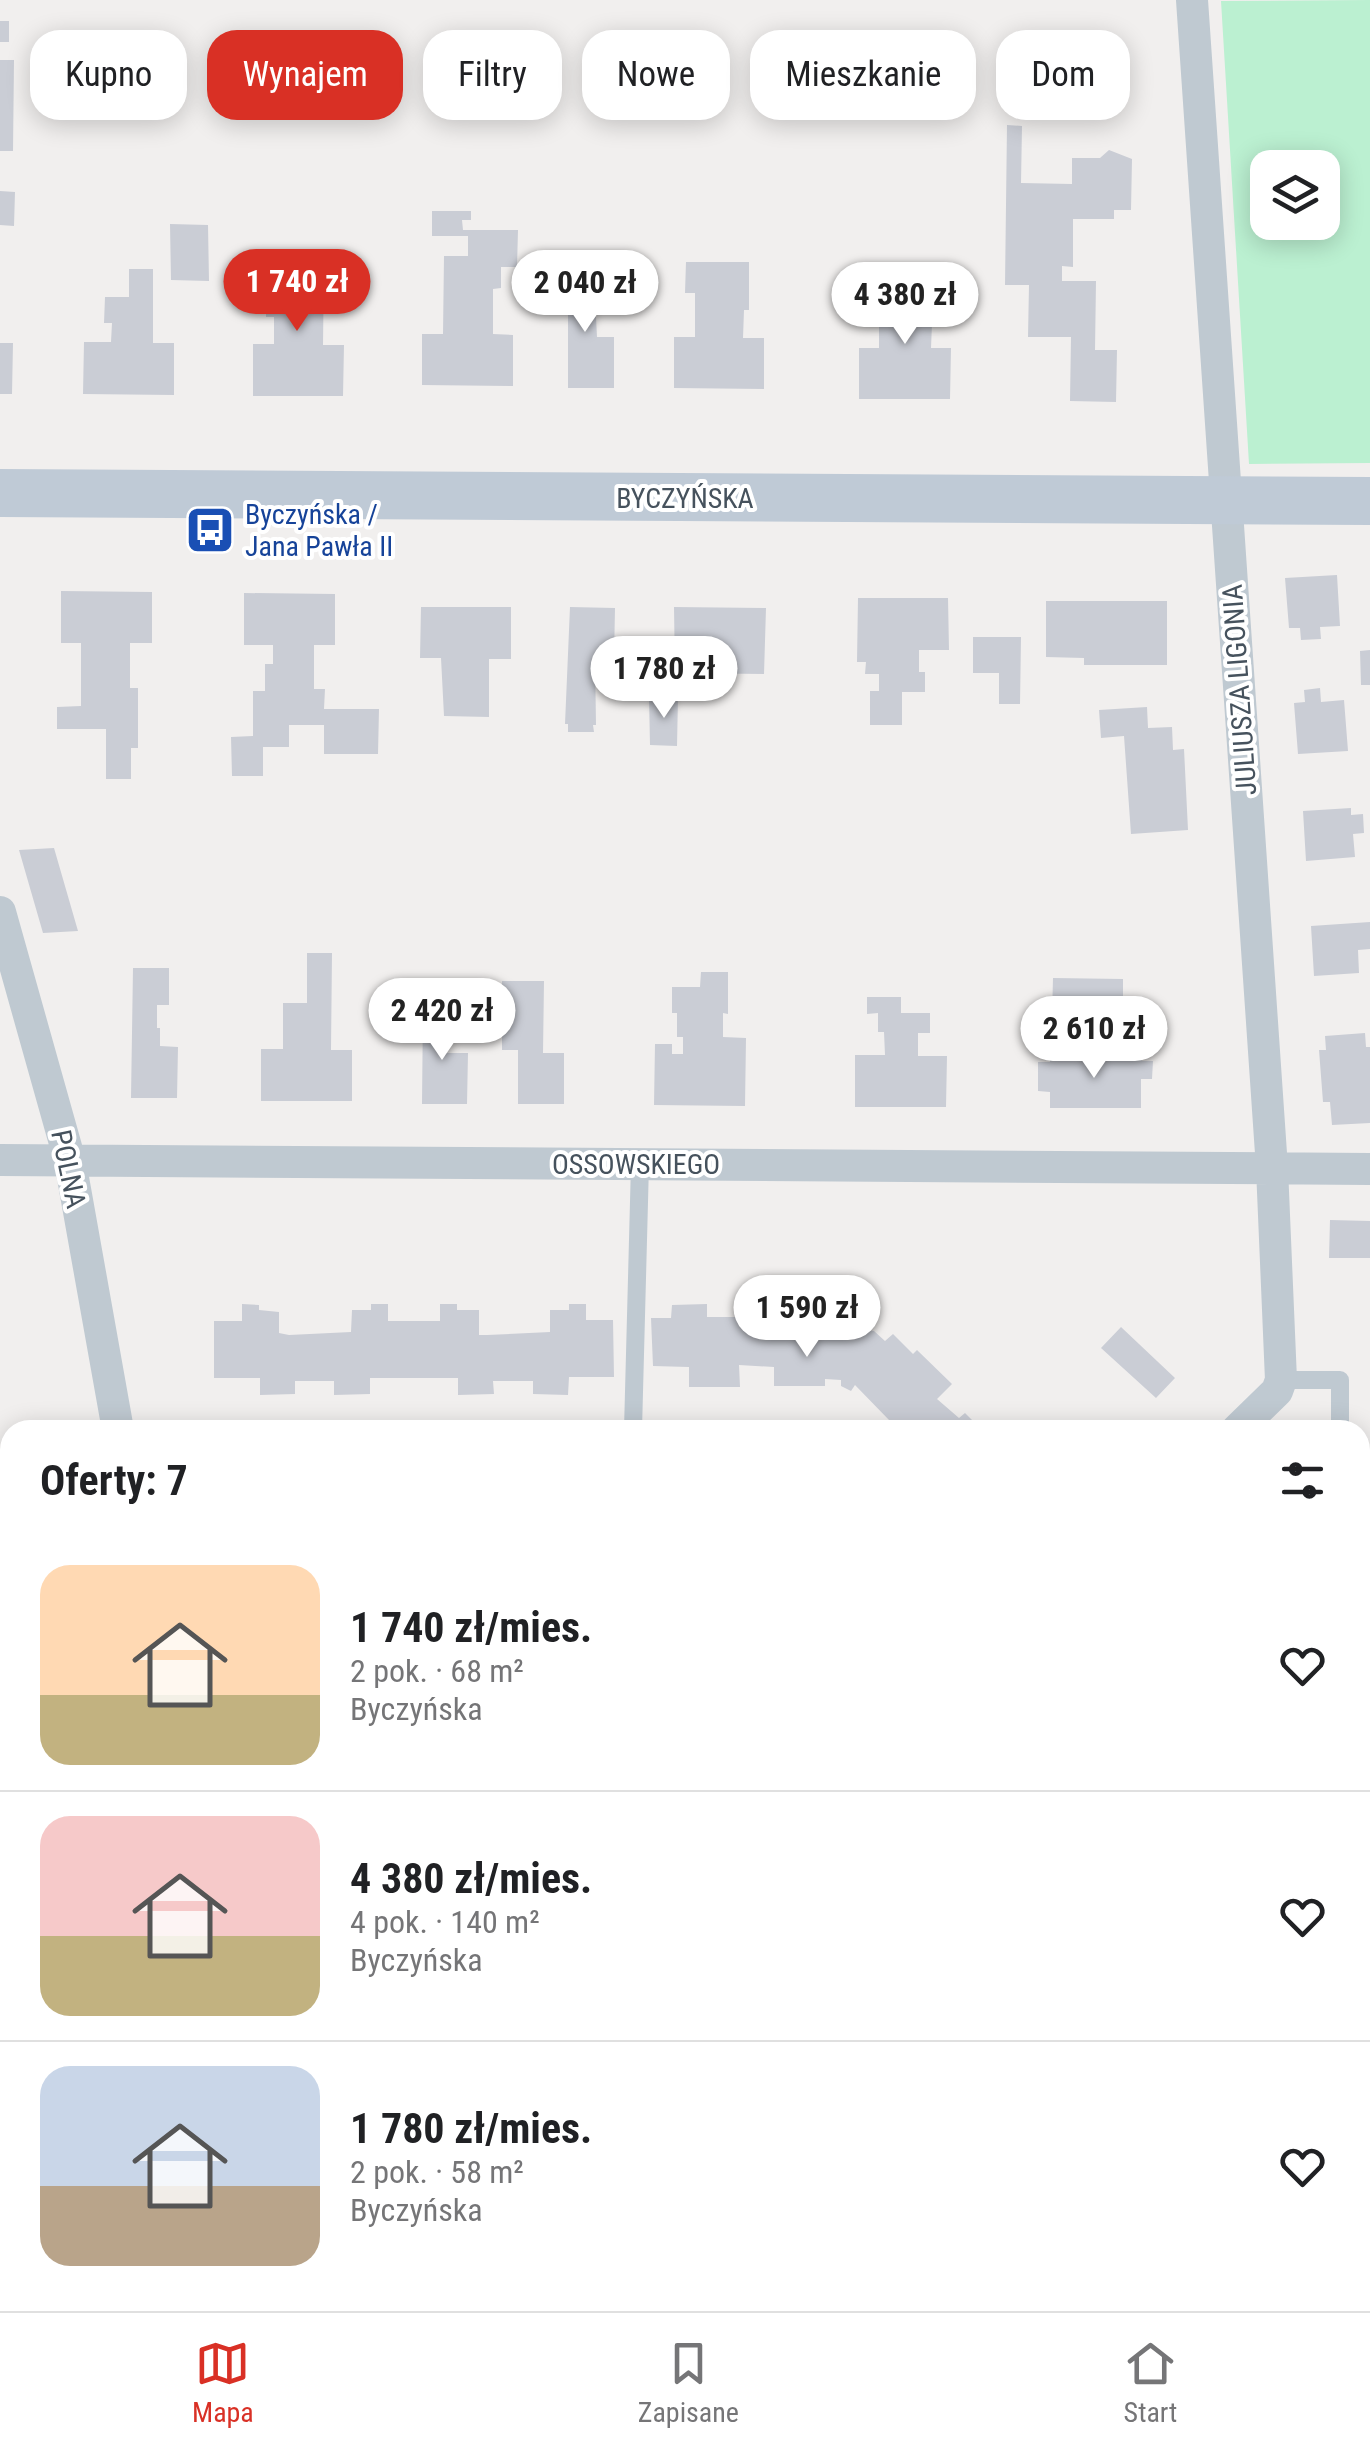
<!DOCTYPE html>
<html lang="pl">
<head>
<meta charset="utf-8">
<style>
	body { margin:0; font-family:"Roboto Condensed",sans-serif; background:#f2f2f2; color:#202124; height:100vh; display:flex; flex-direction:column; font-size:38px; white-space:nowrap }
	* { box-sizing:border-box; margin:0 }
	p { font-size:32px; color:#757577 }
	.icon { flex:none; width:55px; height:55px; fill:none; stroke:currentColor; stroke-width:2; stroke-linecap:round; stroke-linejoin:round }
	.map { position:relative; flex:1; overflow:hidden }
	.drawer { position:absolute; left:0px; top:1420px; width:1370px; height:892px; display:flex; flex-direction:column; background:#fff; border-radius:30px 30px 0 0; box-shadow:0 5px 25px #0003 }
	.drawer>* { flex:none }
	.hud { position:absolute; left:30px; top:30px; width:1310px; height:90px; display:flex; gap:20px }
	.tools { position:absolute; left:1250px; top:150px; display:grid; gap:20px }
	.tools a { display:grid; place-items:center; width:90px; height:90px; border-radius:20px; background:#fff; box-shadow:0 5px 25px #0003; font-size:50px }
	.price { position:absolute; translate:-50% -85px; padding:0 22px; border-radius:35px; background:#fff; color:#222; font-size:32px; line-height:65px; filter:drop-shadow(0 2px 5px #0008) }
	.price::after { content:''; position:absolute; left:50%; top:60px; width:30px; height:22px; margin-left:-15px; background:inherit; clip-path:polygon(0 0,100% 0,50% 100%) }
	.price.current { background:#d93025; color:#fff }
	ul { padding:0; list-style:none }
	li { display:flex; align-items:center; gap:30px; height:250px; padding:0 40px }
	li+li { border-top:2px solid #e0e0e0 }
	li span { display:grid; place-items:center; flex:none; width:280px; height:200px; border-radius:30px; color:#555 }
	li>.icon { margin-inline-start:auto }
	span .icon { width:120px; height:120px; fill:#fffc; stroke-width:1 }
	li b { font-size:42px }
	h2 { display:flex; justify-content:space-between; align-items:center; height:120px; padding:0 40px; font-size:42px }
	.chip { padding:0 35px; border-radius:30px; background:#fff; box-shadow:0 5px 25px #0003; font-size:35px; line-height:90px }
	.chip.current { background:#d93025; color:#fff }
	.tab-bar { display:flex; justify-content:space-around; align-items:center; height:140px; border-top:2px solid #e0e0e0; background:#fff; font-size:28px; color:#757577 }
	.tab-bar a { display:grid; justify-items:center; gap:5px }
	.tab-bar .current { color:#d93025 }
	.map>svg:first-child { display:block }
	.green { fill:#bbf0d1; fill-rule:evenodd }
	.building { fill:#cacdd5 }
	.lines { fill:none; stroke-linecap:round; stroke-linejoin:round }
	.lane { stroke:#bfc9d1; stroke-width:18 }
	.street { stroke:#bfc9d1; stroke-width:32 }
	.secondary { stroke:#bfcad6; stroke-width:48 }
	.labels { text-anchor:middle; stroke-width:8; stroke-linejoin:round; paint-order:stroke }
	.street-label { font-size:28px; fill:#46525d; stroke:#fff }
	.transit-label { font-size:28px; fill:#164399; stroke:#fff; text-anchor:start }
</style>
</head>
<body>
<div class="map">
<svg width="1370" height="2311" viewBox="0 0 1370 2311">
	<rect width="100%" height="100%" fill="#f1efee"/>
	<path class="green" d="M 1370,0 L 1370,463 L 1249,464 L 1221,1 ZM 1268,168 L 1322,168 L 1322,222 L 1268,222 Z"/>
	<path class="building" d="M 0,21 L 9,21 L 9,42 L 0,42 Z
		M 0,60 L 14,60 L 13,151 L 0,151 Z
		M 1007,125 L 1022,126 L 1021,183 L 1072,184 L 1072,158 L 1100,158 L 1109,150 L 1132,159 L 1131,210 L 1114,210 L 1114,219 L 1073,219 L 1073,267 L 1062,266 L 1062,281 L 1096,281 L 1095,350 L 1117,350 L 1116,402 L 1070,401 L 1071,337 L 1028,337 L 1029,285 L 1005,285 Z
		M 0,191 L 15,192 L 14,226 L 0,225 Z
		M 432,211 L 471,211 L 471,220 L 462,220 L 463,230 L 518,230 L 517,267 L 501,267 L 501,288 L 493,289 L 493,334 L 513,335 L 513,386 L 422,385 L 422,334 L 443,334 L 444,256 L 468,256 L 468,236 L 432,236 Z
		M 170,224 L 208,225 L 209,281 L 171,280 Z
		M 266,252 L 294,253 L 294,261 L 324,261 L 323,345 L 344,345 L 343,396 L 253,396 L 253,344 L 274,344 L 274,317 L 266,317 Z
		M 686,262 L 749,262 L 749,310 L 744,310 L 743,338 L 764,338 L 764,389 L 674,388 L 674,337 L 695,337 L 695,293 L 685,293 Z
		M 129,269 L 153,269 L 153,343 L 174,343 L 174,395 L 83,394 L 84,342 L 111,342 L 112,323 L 104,323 L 105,297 L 129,297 Z
		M 557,270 L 592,271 L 593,317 L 596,317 L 597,337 L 614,337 L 614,388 L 568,388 L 568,293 L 557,293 Z
		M 875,280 L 936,280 L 935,301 L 929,301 L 928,324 L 932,324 L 931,348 L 951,348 L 950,399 L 859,399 L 859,348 L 879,348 L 879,324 L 882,324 L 882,301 L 875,301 Z
		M 0,343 L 13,343 L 12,394 L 0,394 Z
		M 1337,575 L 1340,626 L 1320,627 L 1321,639 L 1301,640 L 1300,628 L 1289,628 L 1285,578 Z
		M 61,591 L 152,592 L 152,643 L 130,643 L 130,688 L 138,688 L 138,748 L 131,748 L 131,779 L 106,779 L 106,729 L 57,729 L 57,707 L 81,706 L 81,643 L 61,643 Z
		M 244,593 L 335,594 L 335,645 L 314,645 L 314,689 L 325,689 L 324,709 L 379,709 L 378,754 L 324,754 L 324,725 L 289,725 L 289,747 L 263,747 L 263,776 L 232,776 L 231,737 L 253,736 L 253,691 L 265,691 L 265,664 L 273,664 L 273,645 L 244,645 Z
		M 858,598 L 948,598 L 949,650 L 919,650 L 919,672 L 925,672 L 925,692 L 902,692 L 902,725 L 870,725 L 870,691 L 879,691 L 879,674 L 865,674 L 866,662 L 857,662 Z
		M 1046,601 L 1167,601 L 1167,665 L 1084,665 L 1084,658 L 1046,657 Z
		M 421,607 L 511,607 L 511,659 L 489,659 L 489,717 L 444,716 L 441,658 L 420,658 Z
		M 570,607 L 615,608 L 614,659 L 595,659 L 596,725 L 593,725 L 594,732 L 568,732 L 568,724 L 565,724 Z
		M 674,607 L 766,608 L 764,674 L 675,673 Z
		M 973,637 L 1021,637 L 1020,704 L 999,704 L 999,673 L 973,673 Z
		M 1370,650 L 1370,685 L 1361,685 L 1360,651 Z
		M 1320,688 L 1321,702 L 1344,700 L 1348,751 L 1298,754 L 1294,703 L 1305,702 L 1304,690 Z
		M 649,697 L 678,697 L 677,746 L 650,745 Z
		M 1147,707 L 1148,728 L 1172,727 L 1173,750 L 1184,749 L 1188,830 L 1131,834 L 1124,736 L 1101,738 L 1099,710 Z
		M 1351,808 L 1351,815 L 1363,814 L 1364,833 L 1353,834 L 1355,857 L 1306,861 L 1303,811 Z
		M 54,848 L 78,931 L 43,933 L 19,850 Z
		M 1370,922 L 1370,949 L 1358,950 L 1359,973 L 1314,976 L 1311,926 Z
		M 307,953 L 332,953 L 331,1050 L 352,1050 L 352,1101 L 261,1101 L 261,1049 L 283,1049 L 283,1003 L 307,1003 Z
		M 133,968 L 169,968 L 169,1005 L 157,1005 L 157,1028 L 160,1028 L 160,1046 L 178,1047 L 177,1098 L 131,1098 Z
		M 701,972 L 728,972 L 728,1014 L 723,1013 L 723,1037 L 746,1038 L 745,1106 L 654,1105 L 655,1044 L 672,1044 L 672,1054 L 683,1054 L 683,1037 L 677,1037 L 677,1013 L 672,1013 L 672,987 L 700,987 Z
		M 1053,978 L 1123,979 L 1123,1015 L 1052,1015 Z
		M 502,981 L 544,981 L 543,1053 L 564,1053 L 564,1104 L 518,1104 L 518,1050 L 502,1050 Z
		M 867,997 L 901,997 L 901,1013 L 930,1013 L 930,1033 L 918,1033 L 918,1056 L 947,1056 L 946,1107 L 855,1107 L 855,1055 L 885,1055 L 884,1032 L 878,1032 L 878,1013 L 867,1014 Z
		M 423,1008 L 447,1008 L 447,1053 L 468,1053 L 467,1104 L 422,1104 Z
		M 1365,1033 L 1366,1047 L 1370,1047 L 1370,1123 L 1332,1125 L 1330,1102 L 1323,1102 L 1319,1050 L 1326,1050 L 1325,1036 Z
		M 1050,1056 L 1142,1056 L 1142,1061 L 1153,1061 L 1152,1079 L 1141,1079 L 1141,1108 L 1050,1108 L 1050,1092 L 1038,1091 L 1038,1062 L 1050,1062 Z
		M 1330,1220 L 1370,1221 L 1370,1258 L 1329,1258 Z
		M 757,1303 L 792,1304 L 792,1316 L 841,1317 L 841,1326 L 874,1331 L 885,1341 L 893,1334 L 913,1354 L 917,1350 L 952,1384 L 937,1399 L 959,1418 L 965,1413 L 982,1430 L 884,1430 L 882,1428 L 889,1420 L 855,1385 L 851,1391 L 841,1386 L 841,1380 L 825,1379 L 825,1386 L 774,1386 L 774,1367 L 739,1365 L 740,1387 L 689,1387 L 689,1367 L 653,1366 L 651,1318 L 671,1318 L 672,1305 L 707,1304 L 707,1317 L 756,1317 Z
		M 242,1304 L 259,1305 L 259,1310 L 279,1312 L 279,1333 L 289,1335 L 351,1332 L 352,1310 L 371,1310 L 371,1304 L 388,1304 L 388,1321 L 440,1321 L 440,1304 L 457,1304 L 457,1310 L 479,1310 L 479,1335 L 487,1335 L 550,1332 L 550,1310 L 569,1310 L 569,1304 L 586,1304 L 586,1320 L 613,1320 L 614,1377 L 569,1377 L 568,1395 L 533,1394 L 533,1381 L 493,1381 L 494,1394 L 458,1395 L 458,1378 L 370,1378 L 370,1394 L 334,1395 L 334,1381 L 295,1381 L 295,1394 L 260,1395 L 260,1378 L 214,1378 L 214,1321 L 242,1321 Z
		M 1121,1327 L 1175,1378 L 1156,1398 L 1101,1348 Z
		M 0,1466 L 10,1466 L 10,1675 L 0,1675 Z
		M 1366,1522 L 1370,1522 L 1370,1570 L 1366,1570 Z
		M 243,2302 L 437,2302 L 437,2311 L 367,2311 L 363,2308 L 363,2311 L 235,2311 Z
		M 603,2302 L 632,2302 L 624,2311 L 611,2311 Z"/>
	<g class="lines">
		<path class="lane" d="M 1281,1380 L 1340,1380 L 1340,1430
			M 633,1430 L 640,1164
			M 1360,1614 L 1370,1624
			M 0,1713 L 10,1713
			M 1360,1761 L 1370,1747
			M 1360,1957 L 1370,1957
			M 1360,2184 L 1370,2195
			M 1362,2311 L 1370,2302"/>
		<path class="street" d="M 1192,0 L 1272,1168 L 1281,1380 L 1277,1391 L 1237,1430
			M 0,912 L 70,1161 L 118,1430
			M 0,1160 L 1370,1169
			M 1053,2302 L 1062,2311
			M 174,2311 L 184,2302
			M 461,2311 L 462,2302"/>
		<path class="secondary" d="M 0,493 L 1370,501"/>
	</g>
	<defs>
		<g id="bus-square" transform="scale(2.5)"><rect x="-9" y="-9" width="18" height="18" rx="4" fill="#1a4fb4" stroke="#fff"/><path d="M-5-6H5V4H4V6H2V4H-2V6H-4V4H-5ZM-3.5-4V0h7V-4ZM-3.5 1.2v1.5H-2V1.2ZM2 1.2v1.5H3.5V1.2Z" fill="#fff"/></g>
	</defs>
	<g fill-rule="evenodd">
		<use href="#bus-square" x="210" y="530"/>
	</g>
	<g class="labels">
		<g class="street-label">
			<text x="685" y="508">BYCZYŃSKA</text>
			<text transform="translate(1239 690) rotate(-94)" y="10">JULIUSZA LIGONIA</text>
			<text x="636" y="1174">OSSOWSKIEGO</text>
			<text transform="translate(69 1169) rotate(78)" y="10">POLNA</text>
		</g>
		<g class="transit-label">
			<text x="245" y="524">Byczyńska /<tspan x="245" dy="32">Jana Pawła II</tspan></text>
		</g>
	</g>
</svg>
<div class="tools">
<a><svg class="icon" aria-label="layers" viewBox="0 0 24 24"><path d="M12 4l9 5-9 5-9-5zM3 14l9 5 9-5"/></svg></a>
</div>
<b class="price current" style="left:297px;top:334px">1 740 zł</b>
<b class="price" style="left:585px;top:335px">2 040 zł</b>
<b class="price" style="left:905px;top:347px">4 380 zł</b>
<b class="price" style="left:664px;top:721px">1 780 zł</b>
<b class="price" style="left:442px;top:1063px">2 420 zł</b>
<b class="price" style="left:1094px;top:1081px">2 610 zł</b>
<b class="price" style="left:807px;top:1360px">1 590 zł</b>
<div class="hud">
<a class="chip">Kupno</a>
<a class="chip current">Wynajem</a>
<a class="chip">Filtry</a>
<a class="chip">Nowe</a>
<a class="chip">Mieszkanie</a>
<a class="chip">Dom</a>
</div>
<section class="drawer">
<h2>Oferty: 7<svg class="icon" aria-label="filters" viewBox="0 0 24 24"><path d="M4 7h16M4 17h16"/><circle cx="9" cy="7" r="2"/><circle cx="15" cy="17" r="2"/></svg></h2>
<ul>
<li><span style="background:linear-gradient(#ffd9b3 65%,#c2b280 0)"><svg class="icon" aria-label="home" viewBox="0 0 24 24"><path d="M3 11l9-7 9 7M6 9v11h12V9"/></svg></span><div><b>1 740 zł/mies.</b><p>2 pok. · 68 m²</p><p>Byczyńska</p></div><svg class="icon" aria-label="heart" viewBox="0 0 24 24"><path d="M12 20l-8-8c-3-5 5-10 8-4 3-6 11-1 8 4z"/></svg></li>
<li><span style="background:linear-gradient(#f6c9c9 60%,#c2b280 0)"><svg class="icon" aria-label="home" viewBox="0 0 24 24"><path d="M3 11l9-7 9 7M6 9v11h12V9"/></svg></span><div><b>4 380 zł/mies.</b><p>4 pok. · 140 m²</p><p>Byczyńska</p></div><svg class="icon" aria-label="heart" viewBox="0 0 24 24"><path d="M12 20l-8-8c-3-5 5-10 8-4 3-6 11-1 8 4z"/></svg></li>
<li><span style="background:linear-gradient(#c9d6e8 60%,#b9a48a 0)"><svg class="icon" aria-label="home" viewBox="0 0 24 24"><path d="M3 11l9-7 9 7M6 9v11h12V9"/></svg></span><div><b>1 780 zł/mies.</b><p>2 pok. · 58 m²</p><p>Byczyńska</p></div><svg class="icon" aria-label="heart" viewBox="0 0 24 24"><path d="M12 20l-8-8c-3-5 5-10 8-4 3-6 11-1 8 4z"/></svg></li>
</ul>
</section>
</div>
<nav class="tab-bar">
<a class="current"><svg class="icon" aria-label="map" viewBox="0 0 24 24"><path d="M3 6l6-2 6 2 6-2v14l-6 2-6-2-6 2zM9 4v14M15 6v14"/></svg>Mapa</a>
<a><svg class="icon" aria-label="saved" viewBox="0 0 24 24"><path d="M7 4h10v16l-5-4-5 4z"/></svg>Zapisane</a>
<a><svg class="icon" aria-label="home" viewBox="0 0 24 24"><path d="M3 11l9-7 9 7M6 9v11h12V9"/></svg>Start</a>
</nav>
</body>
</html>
